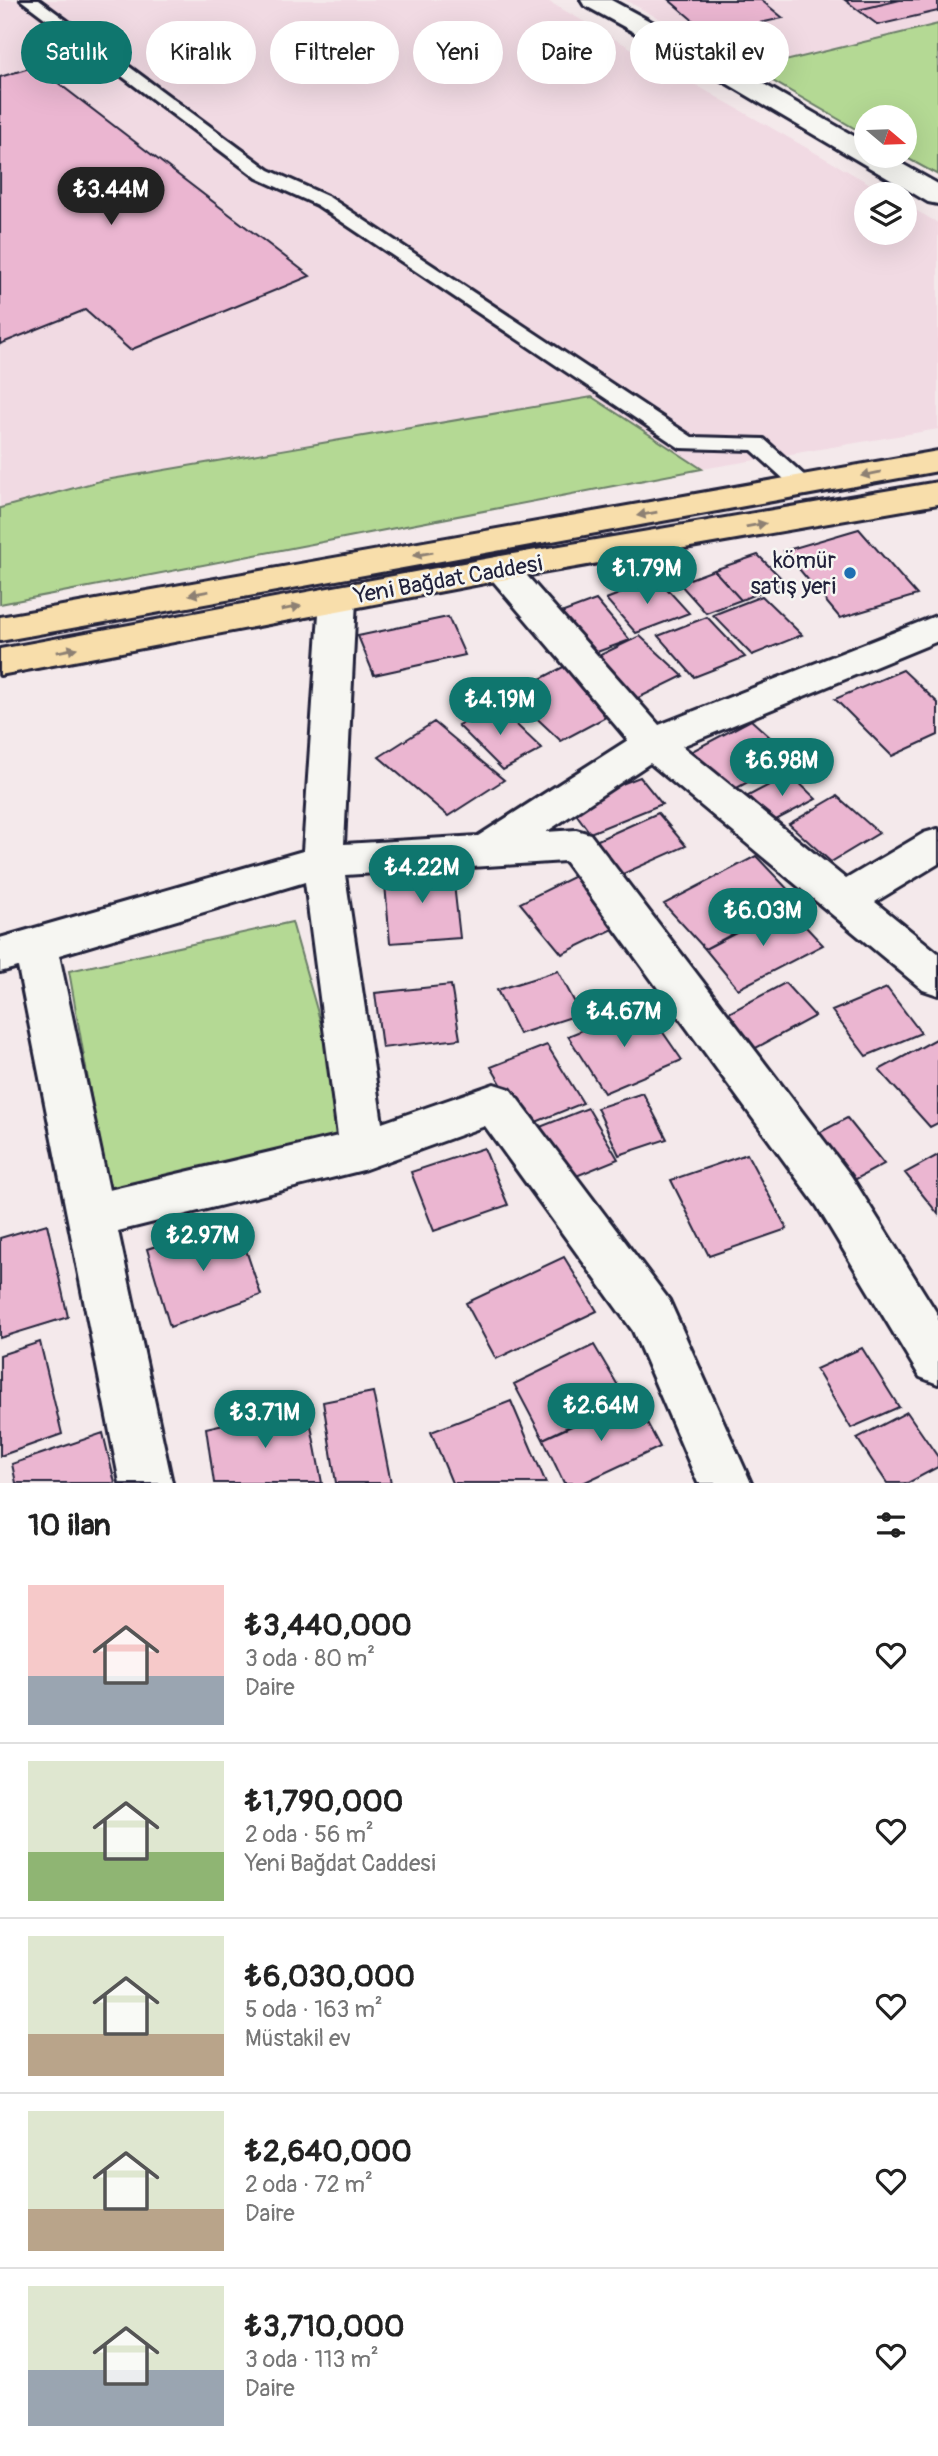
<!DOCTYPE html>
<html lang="tr">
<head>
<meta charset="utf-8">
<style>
	body { margin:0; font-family:Pangolin,sans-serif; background:#f6f6f6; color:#222; height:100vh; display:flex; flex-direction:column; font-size:26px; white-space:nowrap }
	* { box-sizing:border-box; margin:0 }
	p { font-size:23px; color:#767676 }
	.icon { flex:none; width:38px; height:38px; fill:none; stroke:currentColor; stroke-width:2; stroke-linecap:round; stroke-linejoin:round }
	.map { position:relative; height:1483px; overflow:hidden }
	.drawer { display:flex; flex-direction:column; background:#fff; flex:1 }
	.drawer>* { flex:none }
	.guide { position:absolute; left:21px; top:21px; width:896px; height:63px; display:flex; gap:14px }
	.needle { width:46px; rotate:109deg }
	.buttons { position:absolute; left:854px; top:105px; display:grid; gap:14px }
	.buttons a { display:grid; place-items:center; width:63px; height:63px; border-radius:50%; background:#fff; box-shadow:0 7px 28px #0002; font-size:35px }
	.price { position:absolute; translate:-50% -60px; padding:0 16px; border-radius:24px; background:#0f766e; color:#fff; font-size:23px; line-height:46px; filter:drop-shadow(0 2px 4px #0008) }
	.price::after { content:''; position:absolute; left:50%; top:42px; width:21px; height:16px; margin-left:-10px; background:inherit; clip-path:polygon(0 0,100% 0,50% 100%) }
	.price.on { background:#222; color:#fff }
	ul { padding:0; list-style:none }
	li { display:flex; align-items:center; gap:21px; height:175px; padding:0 28px }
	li+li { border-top:2px solid #e0e0e0 }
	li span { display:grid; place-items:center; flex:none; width:196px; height:140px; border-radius:0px; color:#555 }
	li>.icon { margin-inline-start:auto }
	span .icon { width:84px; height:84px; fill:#fffc; stroke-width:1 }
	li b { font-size:30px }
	h2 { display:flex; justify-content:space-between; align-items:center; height:84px; padding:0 28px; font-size:30px }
	.chip { padding:0 24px; border-radius:32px; background:#fff; box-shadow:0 7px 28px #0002; font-size:24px; line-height:63px }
	.chip.on { background:#0f766e; color:#fff }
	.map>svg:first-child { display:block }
	.built { fill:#f1dae3 }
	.green { fill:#b4d994; stroke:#6b7e68; stroke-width:2 }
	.building { fill:#ebb6d1; stroke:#22223b; stroke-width:2 }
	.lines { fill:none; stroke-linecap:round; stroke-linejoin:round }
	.lane-casing { stroke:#22223b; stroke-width:6 }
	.street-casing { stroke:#22223b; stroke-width:6 }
	.primary-casing { stroke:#22223b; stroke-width:6 }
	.lane { fill:#f6f6f2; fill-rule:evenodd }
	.street { fill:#f6f6f2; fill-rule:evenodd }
	.primary { fill:#f8deab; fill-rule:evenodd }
	.oneway { fill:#8d8073 }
	.poi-dot { fill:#1f6fb2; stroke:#f6f6f2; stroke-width:2.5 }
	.labels { text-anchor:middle; stroke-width:5; stroke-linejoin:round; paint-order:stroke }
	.poi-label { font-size:23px; fill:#22223b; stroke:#f6f6f2; text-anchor:end }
	.street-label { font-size:23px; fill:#22223b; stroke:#f6f6f2 }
</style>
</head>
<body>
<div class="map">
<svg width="938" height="1483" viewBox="0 0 938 1483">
	<rect width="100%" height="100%" fill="#f4e9eb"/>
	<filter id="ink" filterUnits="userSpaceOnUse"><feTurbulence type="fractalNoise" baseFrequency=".0143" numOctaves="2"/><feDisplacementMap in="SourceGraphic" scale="14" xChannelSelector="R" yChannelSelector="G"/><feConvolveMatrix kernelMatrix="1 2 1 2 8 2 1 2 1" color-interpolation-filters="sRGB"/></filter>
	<g filter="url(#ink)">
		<path class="built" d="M 0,0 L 546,0 L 888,194 L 866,194 L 866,233 L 905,233 L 905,204 L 938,223 L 938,429 L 702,469 L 592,397 L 100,481 L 0,508 Z
			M 625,0 L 938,0 L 938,24 L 752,69 Z"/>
		<path class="green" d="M 938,24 L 938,175 L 903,156 L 905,117 L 866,117 L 866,135 L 752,69 Z
			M 592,397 L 702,469 L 0,604 L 0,508 L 100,481 Z
			M 292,922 L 354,1140 L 109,1200 L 69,971 Z"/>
		<path class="building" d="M 669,0 L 761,0 L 783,18 L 709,34 Z
			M 845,0 L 900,0 L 858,10 Z
			M 900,0 L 938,0 L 938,11 L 878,25 L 858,10 Z
			M 36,66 L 310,276 L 130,350 L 85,310 L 0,344 L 0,77 Z
			M 859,529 L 917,595 L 840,618 L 784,551 Z
			M 758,555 L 785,582 L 741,600 L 714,570 Z
			M 714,570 L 741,600 L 706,613 L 679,583 Z
			M 658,579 L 689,613 L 636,633 L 606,599 Z
			M 762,596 L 802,635 L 752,655 L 713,615 Z
			M 596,600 L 630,640 L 586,656 L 553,616 Z
			M 448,617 L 465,655 L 374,675 L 358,636 Z
			M 707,617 L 745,657 L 694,677 L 658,636 Z
			M 640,636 L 683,676 L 636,699 L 594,658 Z
			M 571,663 L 621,709 L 561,741 L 511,694 Z
			M 903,670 L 938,703 L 938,735 L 892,756 L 835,699 Z
			M 496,705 L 542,749 L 503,770 L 458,725 Z
			M 751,720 L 793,758 L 733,790 L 692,751 Z
			M 434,722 L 504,780 L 448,816 L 379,757 Z
			M 790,774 L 816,799 L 774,821 L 748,796 Z
			M 640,777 L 662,804 L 590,833 L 569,804 Z
			M 837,796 L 879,833 L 831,862 L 789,824 Z
			M 658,813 L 686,846 L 616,877 L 589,844 Z
			M 756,856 L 797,899 L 705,949 L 664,904 Z
			M 452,866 L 460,938 L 390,943 L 384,872 Z
			M 585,871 L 628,922 L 562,954 L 520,903 Z
			M 787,907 L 823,945 L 738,989 L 705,949 Z
			M 558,971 L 581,1014 L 519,1034 L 497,990 Z
			M 785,983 L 815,1016 L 754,1049 L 725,1015 Z
			M 451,985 L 460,1039 L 382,1048 L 375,993 Z
			M 887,988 L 921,1033 L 866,1056 L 832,1011 Z
			M 644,1005 L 682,1060 L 604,1093 L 568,1036 Z
			M 938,1038 L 938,1123 L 930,1127 L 879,1070 Z
			M 547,1045 L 583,1103 L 526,1126 L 491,1067 Z
			M 643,1093 L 667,1139 L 619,1155 L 597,1108 Z
			M 588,1108 L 618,1159 L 564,1181 L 535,1129 Z
			M 847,1118 L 884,1164 L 834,1191 L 798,1144 Z
			M 484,1148 L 508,1205 L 434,1231 L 411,1172 Z
			M 747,1154 L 787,1229 L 709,1256 L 671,1180 Z
			M 938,1155 L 938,1214 L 905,1173 Z
			M 236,1220 L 261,1295 L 170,1327 L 147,1249 Z
			M 47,1224 L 68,1317 L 0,1338 L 0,1238 Z
			M 564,1257 L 597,1311 L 496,1359 L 466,1303 Z
			M 40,1342 L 62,1434 L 0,1456 L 0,1355 Z
			M 594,1345 L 626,1399 L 543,1439 L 514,1384 Z
			M 862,1348 L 899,1407 L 851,1428 L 816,1369 Z
			M 373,1392 L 391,1483 L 336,1483 L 323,1402 Z
			M 634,1398 L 660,1447 L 583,1483 L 564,1483 L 543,1439 Z
			M 511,1401 L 546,1483 L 452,1483 L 431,1432 Z
			M 307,1405 L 322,1483 L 214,1483 L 206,1428 Z
			M 907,1412 L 938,1457 L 938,1467 L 908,1483 L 887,1483 L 857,1438 Z
			M 103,1433 L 115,1483 L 16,1483 L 12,1464 Z"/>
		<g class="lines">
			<g class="lane-casing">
				<path id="lane" d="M 21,0 L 39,0 L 269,170 L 329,197 L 692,437 L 764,439 L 816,486 L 813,491 L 797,491 L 752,450 L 680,448 L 317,205 L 257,178 Z"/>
			</g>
			<g class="street-casing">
				<path id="street" d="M 581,0 L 611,0 L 729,64 L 866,143 L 866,156 L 888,156 L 938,184 L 938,204 L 928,202 L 711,74 L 584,5 Z
					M 501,556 L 513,560 L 659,725 L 938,615 L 938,641 L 682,746 L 846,879 L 924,833 L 938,829 L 938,864 L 875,902 L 938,953 L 938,995 L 923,990 L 650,763 L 546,832 L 576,830 L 590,834 L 851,1176 L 938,1315 L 938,1384 L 920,1377 L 817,1206 L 565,861 L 345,875 L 382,1123 L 494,1084 L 510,1089 L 669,1300 L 751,1483 L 698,1483 L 633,1331 L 485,1126 L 363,1170 L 118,1231 L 172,1483 L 120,1483 L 18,967 L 0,972 L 0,938 L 303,851 L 320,599 L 325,591 L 338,587 L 351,591 L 356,599 L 344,844 L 478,836 L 628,740 L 489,576 L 483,568 L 489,560 ZM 305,882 L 338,1136 L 109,1190 L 59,955 Z"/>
			</g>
			<g class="primary-casing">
				<path id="primary" d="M 938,451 L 938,471 L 0,641 L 0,617 Z
					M 938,482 L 938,504 L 501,580 L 0,675 L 0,649 L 501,556 Z"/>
			</g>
			<use href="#lane" class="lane"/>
			<use href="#street" class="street"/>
			<use href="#primary" class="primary"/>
		</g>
		<defs><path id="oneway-solid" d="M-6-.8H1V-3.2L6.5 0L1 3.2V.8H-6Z" transform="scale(1.75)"/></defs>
		<g class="oneway">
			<use href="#oneway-solid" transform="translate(871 474) rotate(169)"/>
			<use href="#oneway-solid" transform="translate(647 514) rotate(170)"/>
			<use href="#oneway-solid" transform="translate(756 525) rotate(-10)"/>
			<use href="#oneway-solid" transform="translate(423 554) rotate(170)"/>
			<use href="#oneway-solid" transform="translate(199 593) rotate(170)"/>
			<use href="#oneway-solid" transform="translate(291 608) rotate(-11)"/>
			<use href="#oneway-solid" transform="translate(67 650) rotate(-11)"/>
		</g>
	</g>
	<circle class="poi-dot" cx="850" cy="573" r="7"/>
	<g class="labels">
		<g class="poi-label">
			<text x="836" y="568">kömür<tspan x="836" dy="26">satış yeri</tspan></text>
		</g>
		<g class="street-label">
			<text transform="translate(448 579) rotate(-10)" y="8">Yeni Bağdat Caddesi</text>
		</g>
	</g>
</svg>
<div class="buttons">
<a><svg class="needle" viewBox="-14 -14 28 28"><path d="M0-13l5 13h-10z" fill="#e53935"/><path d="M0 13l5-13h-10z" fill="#767676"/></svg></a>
<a><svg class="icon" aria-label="layers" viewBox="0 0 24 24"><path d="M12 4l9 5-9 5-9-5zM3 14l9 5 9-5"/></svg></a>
</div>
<b class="price on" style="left:111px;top:227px">₺3.44M</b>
<b class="price" style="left:647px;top:606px">₺1.79M</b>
<b class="price" style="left:500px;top:737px">₺4.19M</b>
<b class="price" style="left:782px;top:798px">₺6.98M</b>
<b class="price" style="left:422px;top:905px">₺4.22M</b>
<b class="price" style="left:763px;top:948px">₺6.03M</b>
<b class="price" style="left:624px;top:1049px">₺4.67M</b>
<b class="price" style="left:203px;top:1273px">₺2.97M</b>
<b class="price" style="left:601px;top:1443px">₺2.64M</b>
<b class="price" style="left:265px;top:1450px">₺3.71M</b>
<div class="guide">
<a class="chip on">Satılık</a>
<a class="chip">Kiralık</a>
<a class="chip">Filtreler</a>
<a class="chip">Yeni</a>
<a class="chip">Daire</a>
<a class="chip">Müstakil ev</a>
</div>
</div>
<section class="drawer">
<h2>10 ilan<svg class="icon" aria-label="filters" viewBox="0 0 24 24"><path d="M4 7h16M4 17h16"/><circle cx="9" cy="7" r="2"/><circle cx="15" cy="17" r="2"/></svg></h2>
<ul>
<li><span style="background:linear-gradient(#f6c9c9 65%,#9aa5b1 0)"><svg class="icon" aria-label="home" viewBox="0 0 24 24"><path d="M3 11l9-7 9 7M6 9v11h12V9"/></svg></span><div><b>₺3,440,000</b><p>3 oda · 80 m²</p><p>Daire</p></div><svg class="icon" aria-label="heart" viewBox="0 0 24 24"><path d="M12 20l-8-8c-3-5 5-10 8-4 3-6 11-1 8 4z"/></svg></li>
<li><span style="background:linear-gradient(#dfe7d0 65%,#8fb573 0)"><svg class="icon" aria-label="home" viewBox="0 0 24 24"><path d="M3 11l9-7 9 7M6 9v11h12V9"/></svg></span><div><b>₺1,790,000</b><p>2 oda · 56 m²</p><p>Yeni Bağdat Caddesi</p></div><svg class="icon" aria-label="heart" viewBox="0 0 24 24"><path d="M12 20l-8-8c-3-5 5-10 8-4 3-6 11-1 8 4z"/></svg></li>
<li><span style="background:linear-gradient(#dfe7d0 70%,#b9a48a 0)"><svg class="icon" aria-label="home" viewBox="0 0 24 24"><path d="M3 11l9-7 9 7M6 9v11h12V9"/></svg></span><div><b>₺6,030,000</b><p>5 oda · 163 m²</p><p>Müstakil ev</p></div><svg class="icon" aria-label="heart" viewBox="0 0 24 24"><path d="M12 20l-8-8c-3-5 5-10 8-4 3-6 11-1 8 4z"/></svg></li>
<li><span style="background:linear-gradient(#dfe7d0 70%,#b9a48a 0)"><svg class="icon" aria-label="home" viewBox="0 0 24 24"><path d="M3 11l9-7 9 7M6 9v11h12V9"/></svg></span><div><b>₺2,640,000</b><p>2 oda · 72 m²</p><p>Daire</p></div><svg class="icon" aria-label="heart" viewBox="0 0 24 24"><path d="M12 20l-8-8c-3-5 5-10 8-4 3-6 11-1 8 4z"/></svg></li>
<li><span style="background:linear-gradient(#dfe7d0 60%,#9aa5b1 0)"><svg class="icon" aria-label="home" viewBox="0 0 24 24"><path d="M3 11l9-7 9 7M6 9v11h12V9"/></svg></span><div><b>₺3,710,000</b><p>3 oda · 113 m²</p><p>Daire</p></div><svg class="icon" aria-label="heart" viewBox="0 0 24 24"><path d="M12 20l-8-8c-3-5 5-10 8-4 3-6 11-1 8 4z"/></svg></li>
</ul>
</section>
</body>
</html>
